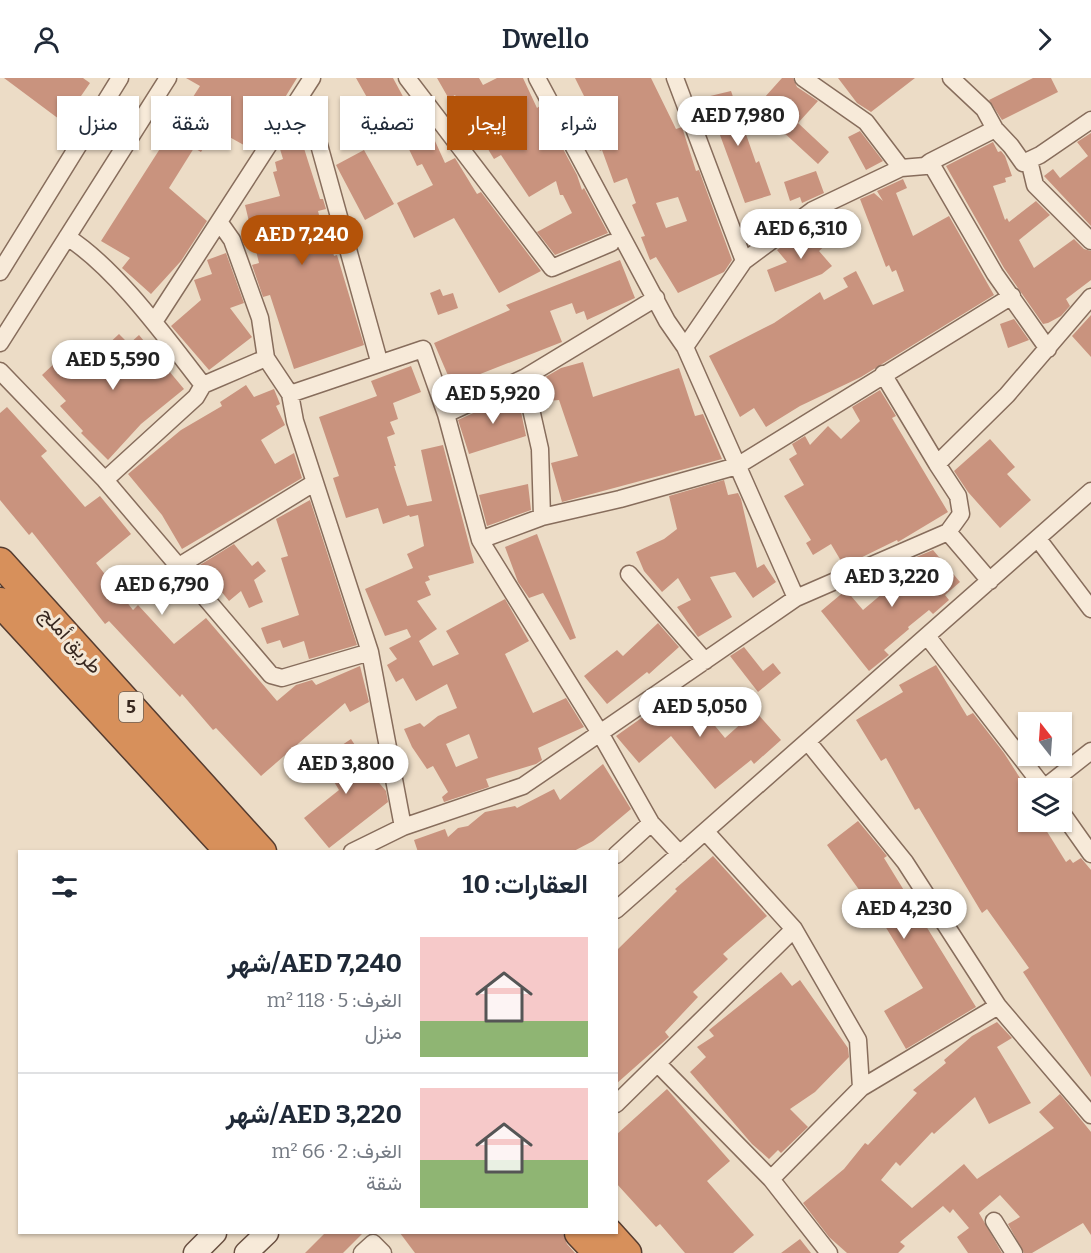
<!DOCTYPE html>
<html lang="ar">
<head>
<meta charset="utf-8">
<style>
	body { margin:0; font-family:Bitter,Vazirmatn,serif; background:#f6f6f7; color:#1f2937; direction:rtl; height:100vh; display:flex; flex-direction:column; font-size:22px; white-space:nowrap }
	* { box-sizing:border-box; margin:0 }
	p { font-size:20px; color:#747a83 }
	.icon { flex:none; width:33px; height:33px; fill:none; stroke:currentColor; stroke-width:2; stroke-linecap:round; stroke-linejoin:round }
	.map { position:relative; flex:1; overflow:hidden; direction:ltr }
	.details { position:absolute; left:18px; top:772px; width:600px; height:384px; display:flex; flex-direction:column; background:#fff; border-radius:0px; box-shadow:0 2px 4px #0004; direction:rtl }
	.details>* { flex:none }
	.hud { position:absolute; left:18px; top:18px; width:600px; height:54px; direction:rtl; display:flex; gap:12px }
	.needle { width:39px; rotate:343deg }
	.fabs { position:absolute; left:1018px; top:634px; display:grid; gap:12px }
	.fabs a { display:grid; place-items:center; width:54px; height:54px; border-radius:0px; background:#fff; box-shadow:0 2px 4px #0004; font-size:30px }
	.price { position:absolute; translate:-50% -51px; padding:0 14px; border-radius:21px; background:#fff; color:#222; font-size:20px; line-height:39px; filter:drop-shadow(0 2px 3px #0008) }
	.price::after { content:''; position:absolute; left:50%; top:36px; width:18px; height:14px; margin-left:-9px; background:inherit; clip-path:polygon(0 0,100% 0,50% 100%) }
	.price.on { background:#b45309; color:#fff }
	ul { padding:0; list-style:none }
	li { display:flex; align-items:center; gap:18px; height:150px; padding:0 30px }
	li+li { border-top:2px solid #e0e1e3 }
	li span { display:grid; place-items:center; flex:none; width:168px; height:120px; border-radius:0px; color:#555 }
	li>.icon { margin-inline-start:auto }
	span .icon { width:72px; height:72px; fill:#fffc; stroke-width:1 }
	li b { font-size:26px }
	h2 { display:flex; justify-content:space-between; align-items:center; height:72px; padding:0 30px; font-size:26px }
	.chip { padding:0 21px; border-radius:0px; background:#fff; box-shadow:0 2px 4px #0004; font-size:21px; line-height:54px }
	.chip.on { background:#b45309; color:#fff }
	header { display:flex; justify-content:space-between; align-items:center; height:78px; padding:0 30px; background:#fff; font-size:27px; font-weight:600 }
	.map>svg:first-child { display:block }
	.building { fill:#c9937e; fill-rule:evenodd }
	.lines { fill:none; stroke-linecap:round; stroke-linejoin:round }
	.street-casing { stroke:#876d5c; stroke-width:19 }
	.secondary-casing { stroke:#694f40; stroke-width:25 }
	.highway-casing { stroke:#553c30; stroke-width:31 }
	.street { stroke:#f7ead9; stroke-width:16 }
	.secondary { stroke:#f7ead9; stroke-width:22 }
	.highway { stroke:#d7905b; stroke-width:28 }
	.labels { text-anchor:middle; stroke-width:6; stroke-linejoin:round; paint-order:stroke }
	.shield { fill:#f4e7d5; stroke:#706156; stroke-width:1.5 }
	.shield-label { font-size:18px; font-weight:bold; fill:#382820 }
	.street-label { font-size:20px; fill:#382820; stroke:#f4e7d5 }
</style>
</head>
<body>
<header><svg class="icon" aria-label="forward" viewBox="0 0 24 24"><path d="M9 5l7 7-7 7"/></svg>Dwello<svg class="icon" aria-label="person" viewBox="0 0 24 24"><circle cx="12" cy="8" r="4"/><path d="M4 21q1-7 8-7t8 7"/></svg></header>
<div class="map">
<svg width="1091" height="1175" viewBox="0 0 1091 1175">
	<rect width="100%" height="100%" fill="#ecdcc6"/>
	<path class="building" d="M 4,0 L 83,0 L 90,5 L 63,44 Z
		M 186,0 L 297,0 L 276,34 L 273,33 L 251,71 L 215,51 L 201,74 L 194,70 L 169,110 L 207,143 L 181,183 L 151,216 L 122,190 L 130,180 L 101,163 L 200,8 Z
		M 356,0 L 393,0 L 413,37 L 419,34 L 425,41 L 445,85 L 455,80 L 477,116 L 481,114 L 541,193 L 499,215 L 454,140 L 414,160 L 397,125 L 433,107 L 422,86 L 417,88 L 394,40 L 367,57 L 352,34 L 369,23 Z
		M 437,0 L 479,0 L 483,7 L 497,0 L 523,0 L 537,30 L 540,28 L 577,97 L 582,112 L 584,110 L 608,155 L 555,177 L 537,154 L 572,135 L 563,117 L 560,117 L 556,103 L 529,119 L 501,77 L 494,81 L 455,17 L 449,21 Z
		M 575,0 L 651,0 L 676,51 L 682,49 L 696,93 L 699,92 L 704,106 L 732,182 L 724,194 L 678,215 L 656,179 L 650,182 L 641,159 L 645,158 L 632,127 L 636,125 L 627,100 L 614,105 L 602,72 L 600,73 L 594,60 L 591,61 L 580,37 L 584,36 L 577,24 L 585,20 ZM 678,119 L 687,143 L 666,150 L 656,125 Z
		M 782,0 L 793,0 L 797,9 L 818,23 L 798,45 L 829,74 L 818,86 L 756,29 Z
		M 838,0 L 915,0 L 871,34 L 857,25 Z
		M 1033,0 L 1051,0 L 1058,14 L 1002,42 L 989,22 Z
		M 731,13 L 756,85 L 759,83 L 771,117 L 745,125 L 706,19 Z
		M 860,53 L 883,83 L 866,92 L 848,59 Z
		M 1091,55 L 1091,148 L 1044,98 L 1053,91 L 1060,100 L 1088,78 L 1077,64 Z
		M 302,64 L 320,121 L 323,121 L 326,131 L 318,133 L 326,164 L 330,163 L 334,178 L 337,177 L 364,267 L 294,291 L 270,217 L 263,219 L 252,187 L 259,185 L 245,127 L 280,118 L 273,94 L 277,93 L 275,84 L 283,81 L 280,71 Z
		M 993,64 L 998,74 L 1001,73 L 1005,78 L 1012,98 L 1005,100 L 1006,104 L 993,108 L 1005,142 L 1007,140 L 1009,144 L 1036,123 L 1050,137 L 1019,162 L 1034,190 L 1074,161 L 1084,171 L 1091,173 L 1091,202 L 1066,221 L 1070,228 L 1061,238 L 1048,245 L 1043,246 L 1004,190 L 946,88 Z
		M 364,72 L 394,126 L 365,142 L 336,87 Z
		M 816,93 L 824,115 L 802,125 L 800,119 L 790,123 L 784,104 Z
		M 903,101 L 907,110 L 896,115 L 913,158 L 949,138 L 994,217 L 861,299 L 800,328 L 766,349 L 754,330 L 740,339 L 709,278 L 774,245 L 820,214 L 824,222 L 848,209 L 843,200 L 856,193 L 873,227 L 904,213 L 896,192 L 892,194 L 889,187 L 886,189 L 860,121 L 874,115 L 883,123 L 877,113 Z
		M 815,146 L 830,163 L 819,173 L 832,188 L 822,196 L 775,214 L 767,192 L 787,184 L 777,172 Z
		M 226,175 L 244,225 L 230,230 L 252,259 L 209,292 L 171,248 L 201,222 L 194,202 L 212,196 L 207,182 Z
		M 620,182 L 635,220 L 587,242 L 584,233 L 576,236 L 572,225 L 550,233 L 562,264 L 465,302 L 468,311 L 456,316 L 434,265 L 510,232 L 506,227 Z
		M 440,211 L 443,218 L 453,215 L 458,230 L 438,237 L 430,215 Z
		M 1091,237 L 1091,279 L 1072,258 Z
		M 1014,241 L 1029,262 L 1008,270 L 1000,246 Z
		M 119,256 L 129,266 L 139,257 L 184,311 L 141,346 L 108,382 L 81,355 L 83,353 L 60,328 L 66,323 L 42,297 L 71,270 L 87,286 Z
		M 583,284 L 593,319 L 679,290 L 695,338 L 703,336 L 722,381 L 562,424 L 551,385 L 578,378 L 559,322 L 548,323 L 542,301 L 561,290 Z
		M 411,288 L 421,314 L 393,325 L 398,341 L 390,344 L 395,356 L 387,359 L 396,388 L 394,388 L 408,431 L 407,428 L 432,423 L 421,372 L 443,367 L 474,485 L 428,498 L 430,502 L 425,504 L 431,517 L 417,523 L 437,551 L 419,563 L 433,588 L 459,576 L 446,553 L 505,521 L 529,563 L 505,576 L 533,635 L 566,620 L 584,649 L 538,670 L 542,682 L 536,686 L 486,701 L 489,709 L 444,724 L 442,719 L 448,714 L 433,688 L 427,691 L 412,669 L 404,651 L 420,645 L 424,649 L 438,638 L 457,630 L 447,606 L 416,623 L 403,600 L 396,604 L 387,587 L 397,581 L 389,570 L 411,559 L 407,551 L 385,558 L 365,511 L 413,490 L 407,476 L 424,468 L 418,437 L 410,439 L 409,437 L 383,446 L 378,430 L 346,440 L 333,400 L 339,398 L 319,339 L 377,318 L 371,303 ZM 469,656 L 478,680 L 456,689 L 446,666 Z
		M 246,307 L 254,319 L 274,311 L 280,326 L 276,328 L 285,347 L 261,362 L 275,386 L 294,375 L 302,400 L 182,471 L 162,437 L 128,396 L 181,352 L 222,328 L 220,324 Z
		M 880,312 L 896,338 L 892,340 L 948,434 L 898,464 L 897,462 L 844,488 L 831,466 L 813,477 L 806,465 L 811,462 L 784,418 L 804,407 L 789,381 L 797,376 L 792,366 L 805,358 L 810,367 L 828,348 L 841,361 L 860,343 L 852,329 Z
		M 517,315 L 526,358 L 469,376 L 458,342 Z
		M 7,329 L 47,373 L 41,378 L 85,429 L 100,418 L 131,456 L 96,485 L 133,532 L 138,527 L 174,566 L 206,540 L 277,623 L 296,607 L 312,602 L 316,607 L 360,588 L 369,624 L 350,634 L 345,625 L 261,698 L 216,650 L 213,652 L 182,616 L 180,619 L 109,543 L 105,546 L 32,454 L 29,457 L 0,422 L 0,335 Z
		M 990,361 L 1015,389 L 1007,396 L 1031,422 L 1000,450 L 968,414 L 954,393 Z
		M 724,402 L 728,417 L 738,415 L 741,421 L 757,490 L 764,486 L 776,504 L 753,520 L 735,494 L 710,499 L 732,539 L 698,559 L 677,529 L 691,522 L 678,500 L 662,514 L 644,493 L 636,474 L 664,461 L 677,451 L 669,418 Z
		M 528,406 L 531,432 L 487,448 L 479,417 Z
		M 310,422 L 357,567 L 309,581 L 304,563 L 283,570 L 280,562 L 267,566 L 261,550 L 299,537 L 281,480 L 288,478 L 276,441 Z
		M 537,456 L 576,560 L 570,562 L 543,515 L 529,520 L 518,504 L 505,469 Z
		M 234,466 L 252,488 L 258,483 L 266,493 L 254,502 L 263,524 L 249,530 L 241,513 L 229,523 L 200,487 Z
		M 933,472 L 960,504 L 945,517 L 949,522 L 933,536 L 929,532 L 908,549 L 909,551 L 884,572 L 889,577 L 869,593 L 821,533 L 846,512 L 863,532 L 883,515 L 879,510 L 914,480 Z
		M 658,545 L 679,569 L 649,596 L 647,594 L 607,626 L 584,598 L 617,572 L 623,578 Z
		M 744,569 L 763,593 L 773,585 L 781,595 L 758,614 L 730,578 Z
		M 936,587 L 967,638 L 973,635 L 1004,675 L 1029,714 L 1029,744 L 1041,744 L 1066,784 L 1070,781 L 1073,785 L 1081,780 L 1091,792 L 1091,999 L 1023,894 L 1029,890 L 987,831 L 982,835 L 919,730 L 915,732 L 886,680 L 881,683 L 856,642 L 903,614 L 899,607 Z
		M 684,610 L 725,660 L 755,633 L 781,662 L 754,686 L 751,682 L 715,711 L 671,658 L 639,685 L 616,658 Z
		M 351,661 L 366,684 L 363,686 L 386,713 L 388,724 L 329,770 L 304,740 L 339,712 L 327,692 L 317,698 L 311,688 Z
		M 603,686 L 631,731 L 593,763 L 572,774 L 418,774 L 414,762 L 445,751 L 448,759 L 458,750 L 468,748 L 485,734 L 515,728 L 517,730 L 554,711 L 560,722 Z
		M 858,743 L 887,778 L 884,780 L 976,929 L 906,971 L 884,933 L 923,910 L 885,848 L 827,767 Z
		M 713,778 L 767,838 L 723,876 L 728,881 L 693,914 L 698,919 L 665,954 L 669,959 L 616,1006 L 616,873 L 677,813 L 675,811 Z
		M 781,894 L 792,908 L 800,902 L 848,970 L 849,979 L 815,1014 L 790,1031 L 808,1049 L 781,1075 L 778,1072 L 769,1081 L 752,1066 L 690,994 L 706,979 L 697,969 L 714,958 L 709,952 Z
		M 997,944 L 1012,960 L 997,969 L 1031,1025 L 989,1046 L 975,1019 L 934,1056 L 932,1054 L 900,1088 L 896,1084 L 881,1102 L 912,1130 L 964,1086 L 977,1101 L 1054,1050 L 1039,1034 L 1060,1016 L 1091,1054 L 1091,1157 L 1083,1145 L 1032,1175 L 1024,1175 L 1008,1146 L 1020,1139 L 1000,1117 L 979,1135 L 1002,1175 L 968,1175 L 957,1159 L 969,1150 L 953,1131 L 950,1135 L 943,1128 L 900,1164 L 905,1168 L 898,1175 L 847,1175 L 829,1159 L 803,1125 L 844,1091 L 865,1065 L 868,1067 L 917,1015 L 913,1012 L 946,985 L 944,982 L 972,958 Z
		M 667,1011 L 730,1083 L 707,1103 L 754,1157 L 733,1175 L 685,1175 L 660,1146 L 656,1149 L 616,1105 L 616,1057 Z
		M 325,1155 L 363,1155 L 343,1175 L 305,1175 Z
		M 400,1155 L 563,1155 L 567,1166 L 575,1175 L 415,1175 Z
		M 800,1161 L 811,1175 L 781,1175 Z"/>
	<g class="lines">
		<g class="street-casing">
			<path id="street" d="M 407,0 L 552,190 L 611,165
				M 537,0 L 667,243 L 685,269 L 796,520
				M 675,0 L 744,183 L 685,269
				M 803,0 L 866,44 L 901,90
				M 951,0 L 984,31 L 995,51 L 1011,68 L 1023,85 L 1040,77 L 1091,42
				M 298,22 L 313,45 L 379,283
				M 995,51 L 930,84 L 995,196 L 1048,271
				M 1029,82 L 1035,107 L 1091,163
				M 220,145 L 232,162 L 260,240 L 266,280 L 290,316
				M 67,159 C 116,190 167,261 203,307
				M 744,183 L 813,132 L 901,90 L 925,88 L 930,84
				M 0,194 L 120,0
				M 154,244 L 312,0
				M 0,265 L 168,0
				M 0,293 L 105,402 L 271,597 L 282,600 L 370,574
				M 883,296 L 937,386
				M 524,300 L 540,371 L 542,439
				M 446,336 L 524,300 L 656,220
				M 105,402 L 196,319 L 203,307 L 266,280
				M 948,454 L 961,436 L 958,418 L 937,386 L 1007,317 L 1091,219
				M 1038,461 L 1091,531
				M 480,462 L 542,439 L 620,421 L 737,388 L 1012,218
				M 179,488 L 309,408
				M 629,496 L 705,583
				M 927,558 L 1045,711
				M 808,664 L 905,784 L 998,928 L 1091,1037
				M 1044,710 L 1091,673
				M 1062,735 L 1091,776
				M 403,749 L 370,574 L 295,343 L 290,316 L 423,271 L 446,336 L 480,462 L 600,655 L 651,745 L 680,776
				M 706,754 L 794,851 L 858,962 L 861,1010 L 771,1101
				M 352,774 L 403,749 L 523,708 L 796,520 L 948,454 L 990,503
				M 616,777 L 651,745
				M 616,832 L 1091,413
				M 658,986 L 771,1101 L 829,1175
				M 861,1010 L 998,928
				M 616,1026 L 794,851
				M 994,1143 L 1014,1175
				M 362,1175 L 373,1165 L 383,1175"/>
		</g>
		<g class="secondary-casing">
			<path id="secondary" d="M 195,1175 L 215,1155
				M 246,1175 L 267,1155"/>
		</g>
		<g class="highway-casing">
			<path id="highway" d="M 0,484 L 262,774
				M 0,524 L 230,774
				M 579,1155 L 598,1175
				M 609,1155 L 627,1175"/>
		</g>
		<use href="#street" class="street"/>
		<use href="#secondary" class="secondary"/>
		<use href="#highway" class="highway"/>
	</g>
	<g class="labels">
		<rect class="shield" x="119" y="614" width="24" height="30" rx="4.5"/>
		<g class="shield-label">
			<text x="131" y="635">5</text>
		</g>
		<g class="street-label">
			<text transform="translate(71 562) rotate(48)" y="7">طريق أملج</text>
		</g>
	</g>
</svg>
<div class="fabs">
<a><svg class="needle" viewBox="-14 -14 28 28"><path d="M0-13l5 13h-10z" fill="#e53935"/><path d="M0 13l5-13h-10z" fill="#747a83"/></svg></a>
<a><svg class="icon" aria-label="layers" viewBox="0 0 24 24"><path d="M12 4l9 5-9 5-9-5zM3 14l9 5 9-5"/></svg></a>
</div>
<b class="price" style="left:738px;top:69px">AED 7,980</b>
<b class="price" style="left:801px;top:182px">AED 6,310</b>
<b class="price on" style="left:302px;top:188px">AED 7,240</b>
<b class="price" style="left:113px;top:313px">AED 5,590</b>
<b class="price" style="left:493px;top:347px">AED 5,920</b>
<b class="price" style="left:892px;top:530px">AED 3,220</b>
<b class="price" style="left:162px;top:538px">AED 6,790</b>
<b class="price" style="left:700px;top:660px">AED 5,050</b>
<b class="price" style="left:346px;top:717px">AED 3,800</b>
<b class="price" style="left:904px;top:862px">AED 4,230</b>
<div class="hud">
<a class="chip">شراء</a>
<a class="chip on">إيجار</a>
<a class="chip">تصفية</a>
<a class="chip">جديد</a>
<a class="chip">شقة</a>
<a class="chip">منزل</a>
</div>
<section class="details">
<h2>العقارات: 10<svg class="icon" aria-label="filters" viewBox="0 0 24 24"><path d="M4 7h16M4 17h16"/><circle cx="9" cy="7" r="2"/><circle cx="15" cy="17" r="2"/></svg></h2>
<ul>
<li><span style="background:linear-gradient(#f6c9c9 70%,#8fb573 0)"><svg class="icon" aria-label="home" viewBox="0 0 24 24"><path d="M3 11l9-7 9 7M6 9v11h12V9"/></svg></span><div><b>AED 7,240/شهر</b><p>الغرف: 5 · 118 m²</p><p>منزل</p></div></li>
<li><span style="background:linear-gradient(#f6c9c9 60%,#8fb573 0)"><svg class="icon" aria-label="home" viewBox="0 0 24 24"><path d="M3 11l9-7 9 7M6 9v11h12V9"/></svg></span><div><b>AED 3,220/شهر</b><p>الغرف: 2 · 66 m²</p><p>شقة</p></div></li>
</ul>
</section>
</div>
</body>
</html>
